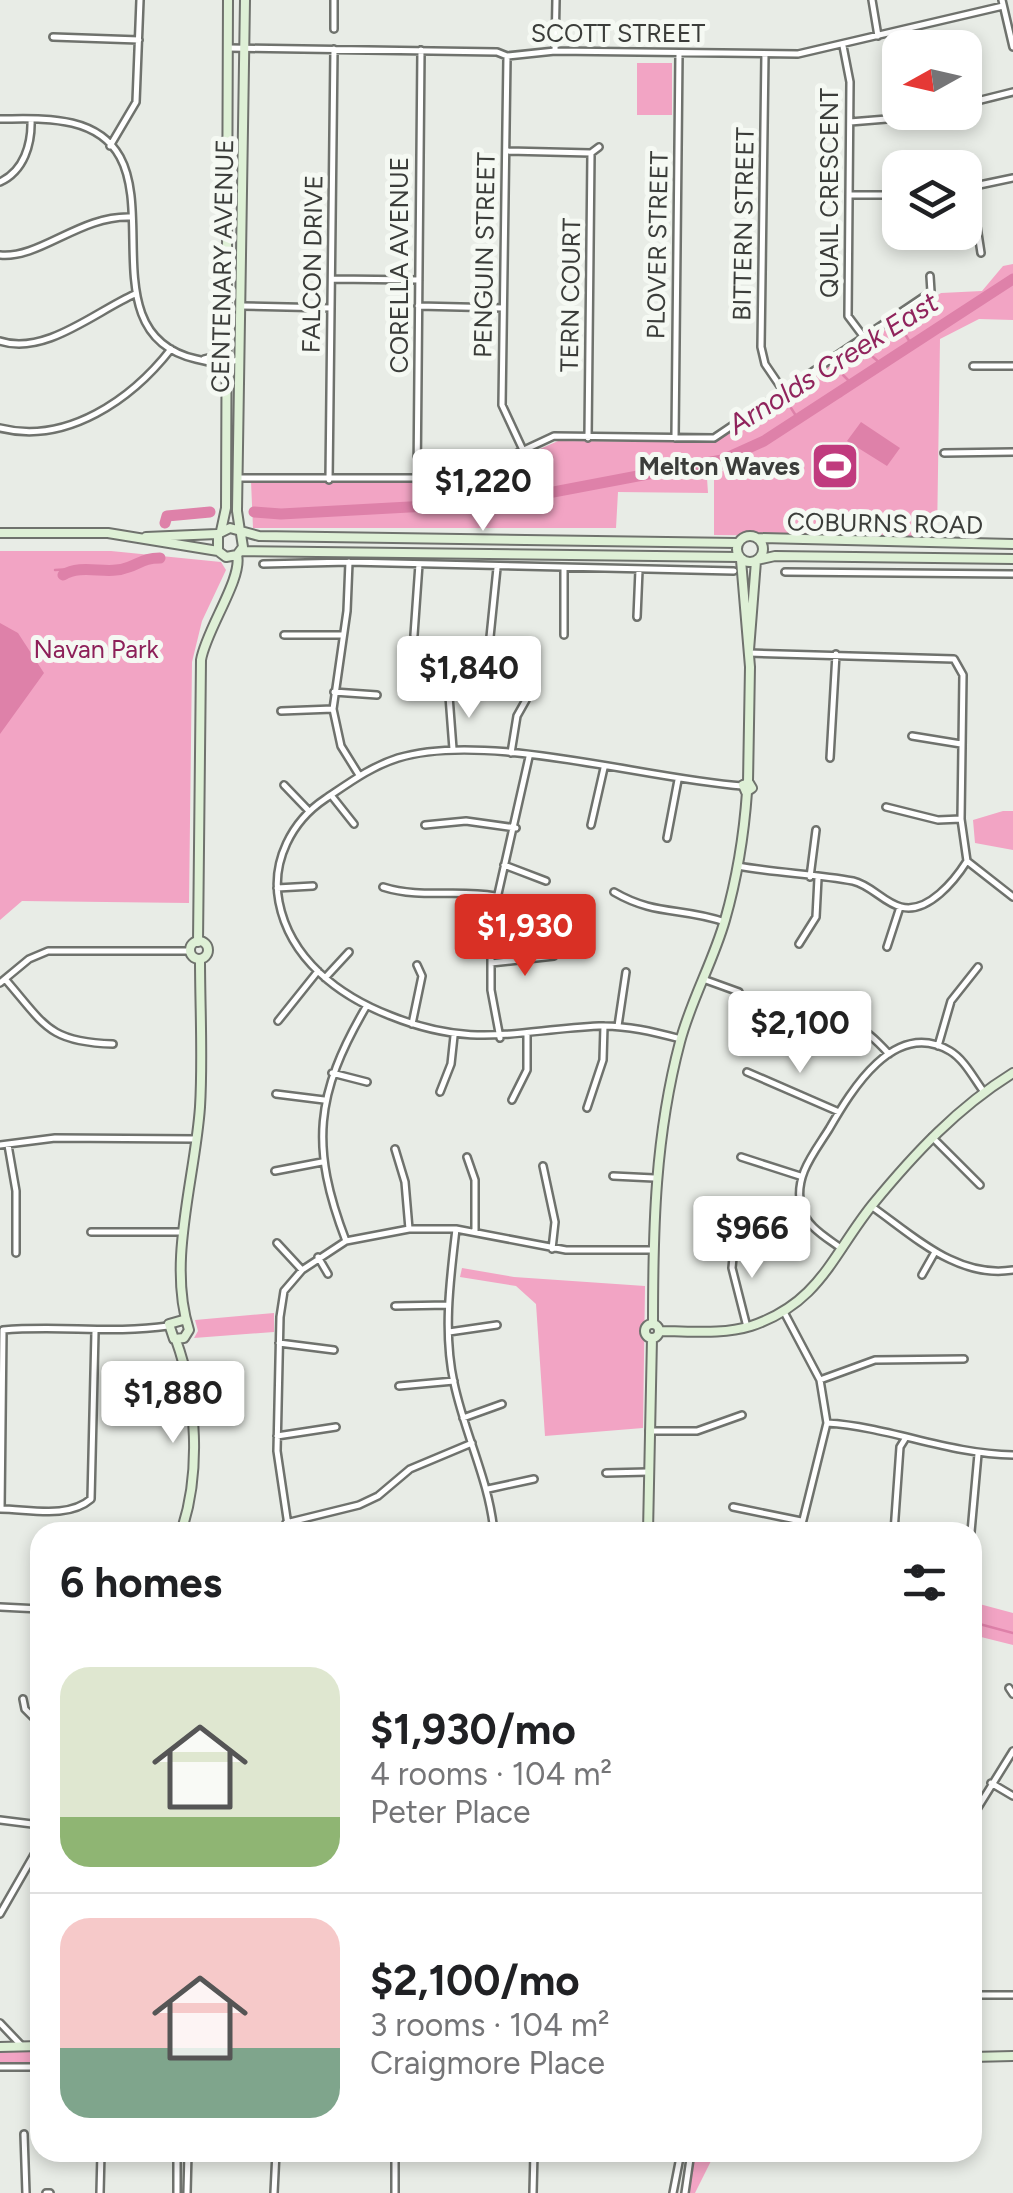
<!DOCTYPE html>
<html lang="en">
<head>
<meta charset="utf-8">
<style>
	body { margin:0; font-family:Figtree,sans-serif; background:#f2f2f2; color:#202124; height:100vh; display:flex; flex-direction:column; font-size:38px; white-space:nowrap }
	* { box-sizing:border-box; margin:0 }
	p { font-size:32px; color:#757577 }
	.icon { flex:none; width:55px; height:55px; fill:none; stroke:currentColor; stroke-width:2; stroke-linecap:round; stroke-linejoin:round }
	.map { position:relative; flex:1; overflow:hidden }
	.panel { position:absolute; left:30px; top:1522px; width:952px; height:640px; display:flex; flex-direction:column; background:#fff; border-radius:30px; box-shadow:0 5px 15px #0003 }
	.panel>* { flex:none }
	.needle { width:65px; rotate:262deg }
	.tools { position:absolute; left:882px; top:30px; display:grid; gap:20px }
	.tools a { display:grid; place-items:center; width:100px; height:100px; border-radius:20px; background:#fff; box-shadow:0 5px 15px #0003; font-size:50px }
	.price { position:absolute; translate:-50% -85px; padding:0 22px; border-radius:10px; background:#fff; color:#222; font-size:32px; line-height:65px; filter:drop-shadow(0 2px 5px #0008) }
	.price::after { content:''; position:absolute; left:50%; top:60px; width:30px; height:22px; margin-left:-15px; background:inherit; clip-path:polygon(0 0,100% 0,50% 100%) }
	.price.current { background:#d93025; color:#fff }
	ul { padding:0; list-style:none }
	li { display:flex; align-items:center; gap:30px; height:250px; padding:0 30px }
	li+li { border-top:2px solid #e0e0e0 }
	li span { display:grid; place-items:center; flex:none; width:280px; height:200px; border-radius:30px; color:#555 }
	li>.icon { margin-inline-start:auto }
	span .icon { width:120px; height:120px; fill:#fffc; stroke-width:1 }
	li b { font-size:42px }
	h2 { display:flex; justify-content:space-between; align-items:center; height:120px; padding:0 30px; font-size:42px }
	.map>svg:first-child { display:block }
	.green { fill:#f2a4c4 }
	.water { fill:#de81a9 }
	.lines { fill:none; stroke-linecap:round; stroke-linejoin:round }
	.stream { stroke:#de81a9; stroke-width:2.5 }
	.river { stroke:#de81a9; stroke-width:11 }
	.street-casing { stroke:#6f726d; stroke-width:10 }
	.secondary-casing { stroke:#6f726d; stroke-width:12 }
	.street { stroke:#fff; stroke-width:5 }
	.secondary { stroke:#def0d6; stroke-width:8 }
	.labels { text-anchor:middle; stroke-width:10; stroke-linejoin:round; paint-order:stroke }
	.street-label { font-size:25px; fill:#3b3d3a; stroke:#f5f9f3 }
	.poi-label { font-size:25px; font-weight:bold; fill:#3b3d3a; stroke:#f5f9f3; text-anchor:end }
	.park-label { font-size:25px; fill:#8d2059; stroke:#f5f9f3 }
	.water-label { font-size:28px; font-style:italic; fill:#90245c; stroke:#f5f9f3 }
</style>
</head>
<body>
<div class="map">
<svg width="1013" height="2193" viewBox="0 0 1013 2193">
	<rect width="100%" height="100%" fill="#e8ece6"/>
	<path class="green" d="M 637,63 L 672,63 L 672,115 L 637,115 Z
		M 1013,264 L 1013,320 L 979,319 L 940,339 L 937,537 L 714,535 L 714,477 L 729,466 L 707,478 L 708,493 L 618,492 L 616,528 L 253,528 L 251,481 L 464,483 L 558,441 L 714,442 L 941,293 L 982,291 L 1003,266 Z
		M 0,551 L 111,551 L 221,562 L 226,570 L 202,621 L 192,662 L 189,903 L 22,901 L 0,920 Z
		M 1003,811 L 1013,811 L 1013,850 L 975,843 L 973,820 Z
		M 462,1268 L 514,1277 L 645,1286 L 643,1428 L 545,1436 L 536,1304 L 516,1286 L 460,1277 Z
		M 274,1313 L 274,1332 L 194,1338 L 198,1331 L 195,1320 Z
		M 972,1602 L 1013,1613 L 1013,1645 L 973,1635 Z
		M 0,2051 L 40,2051 L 40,2065 L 0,2065 Z
		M 693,2153 L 715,2153 L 695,2193 L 686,2193 Z"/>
	<path class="water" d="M 861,422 L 900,448 L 887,466 L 847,441 Z
		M 0,623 L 18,633 L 44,673 L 0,734 Z"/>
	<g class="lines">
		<path class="stream" d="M 905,334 L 911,344
			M 873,357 L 881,364
			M 843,375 L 852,384
			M 841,396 L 844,389
			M 791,408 L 798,419
			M 55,570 L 72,569
			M 972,1622 L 1013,1633"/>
		<path class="river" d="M 254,512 L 281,514 L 501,502 L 722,460 L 764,441 L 1013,279
			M 165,523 L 167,516 L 210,512
			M 63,575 C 83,563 107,576 129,567 C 142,562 145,558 160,558"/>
		<g class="street-casing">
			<path id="street" d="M 334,0 L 334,29
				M 872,0 L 878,36
				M 1002,0 L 1013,47
				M 53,37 L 139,40
				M 843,46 L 850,82 L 848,316 L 863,336
				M 229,48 L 497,52 L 507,56 L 555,51 L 798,54 L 1003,6
				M 555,51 L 556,0
				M 765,54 L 761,347 L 765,364 L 782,389
				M 507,57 L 502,405 L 523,450
				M 965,104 L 1013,92
				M 0,119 C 41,119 96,114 120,157 C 153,217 99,337 196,359 C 214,363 224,368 240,358
				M 850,122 L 899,118
				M 110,146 L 136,102 L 140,0
				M 506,151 L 591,153 L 588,438
				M 591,153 L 599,147
				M 0,182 C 24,171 32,144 31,119
				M 971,187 L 981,253
				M 965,188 L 1013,178
				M 849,195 L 900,195
				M 0,255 C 40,259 80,215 131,217
				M 332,279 L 419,280
				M 242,306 L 331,308
				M 418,306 L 503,308
				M 0,341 C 45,356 96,311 135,294
				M 204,359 L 224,354
				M 973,366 L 1013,366
				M 0,428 C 67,445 132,399 171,349
				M 675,438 L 679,53
				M 944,453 L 1013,452
				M 240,478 L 464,478 L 554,436 L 714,438 L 931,292 L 930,276
				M 329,480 L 334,49
				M 417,481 L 421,50
				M 349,562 L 347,611 L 333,709 L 341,746 L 359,775
				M 263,564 L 349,562 L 734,571
				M 785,572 L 1013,574
				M 637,617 L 639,570
				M 284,635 L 343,635
				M 414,635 L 419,564
				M 564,635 L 564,569
				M 490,637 L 497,568
				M 334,692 L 377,695
				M 449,696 L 453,749
				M 281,711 L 333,709
				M 912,736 L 961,744
				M 511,753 L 517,716 L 526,700
				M 830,758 L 836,654
				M 284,785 L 308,810
				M 331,795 L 354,824
				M 886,807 L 938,820 L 961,819
				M 425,825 L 466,821 L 516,828
				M 591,825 L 604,768
				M 667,838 L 678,780
				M 967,861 L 1013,897
				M 504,865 L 546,881
				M 738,866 C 776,873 816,874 853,881 C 871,885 884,903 901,907 C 928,914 955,880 967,861 L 961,819 L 963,675 L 954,659 L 749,653
				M 810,877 L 816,830
				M 383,887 C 421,899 457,889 495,896
				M 277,888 L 313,886
				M 614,892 C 655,916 682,907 725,922
				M 799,944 L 816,917 L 818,878
				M 887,947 L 900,907
				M 491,963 L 554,956
				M 325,978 L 349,952
				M 5,979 C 45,1025 48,1042 113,1044
				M 703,979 L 739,992
				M 0,983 L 29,959 L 48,951 L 190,951
				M 804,1017 C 848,1019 859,1021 889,1054
				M 278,1021 L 318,971
				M 412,1024 L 422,976 L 417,965
				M 618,1026 L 626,972
				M 500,1038 L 491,990 L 491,925 L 529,757
				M 681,1039 C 654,1032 626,1025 599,1026 C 516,1030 473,1049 391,1016 C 339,996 290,959 279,902 C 271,861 292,821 325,799 C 349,783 370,767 398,758 C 486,731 645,779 742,786
				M 938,1046 L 951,1001 L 978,967
				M 747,1072 L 839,1112
				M 332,1073 L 367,1082
				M 440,1092 L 451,1064 L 454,1036
				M 276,1094 L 324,1100
				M 512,1100 L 527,1070 L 527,1035
				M 587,1108 L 603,1060 L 604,1026
				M 932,1137 L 980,1185
				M 0,1145 L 55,1138 L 196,1139
				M 8,1145 L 16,1191 L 16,1253
				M 395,1149 L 405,1182 L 409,1229
				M 467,1157 L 475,1180 L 475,1232
				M 741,1157 L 800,1176
				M 543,1166 L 555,1222 L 552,1249
				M 275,1171 L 322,1162
				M 613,1176 L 654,1178
				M 871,1206 C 914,1236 957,1279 1013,1270
				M 456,1229 C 450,1280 443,1333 454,1383 C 465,1435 489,1480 494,1532
				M 91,1232 L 182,1232
				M 735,1236 L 732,1268 L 747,1327
				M 346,1241 C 310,1147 315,1094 366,1007
				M 277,1243 L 302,1270
				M 842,1249 C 826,1237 806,1227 801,1206 C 794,1176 814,1153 829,1129 C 851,1091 894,1018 950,1051 C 965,1060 974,1079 984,1092
				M 318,1257 L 328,1274
				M 922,1275 L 935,1252
				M 395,1306 L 448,1305
				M 784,1312 L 820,1380 L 827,1423 L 800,1532
				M 3,1330 C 59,1325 112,1334 168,1326
				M 449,1332 L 497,1325
				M 279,1343 L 334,1350
				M 820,1380 L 875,1360 L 964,1359
				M 399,1386 L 454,1381
				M 463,1418 L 502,1404
				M 827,1423 C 890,1427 948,1454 1013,1455
				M 649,1431 L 697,1431 L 742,1415
				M 277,1436 L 336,1427
				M 606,1473 L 648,1472
				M 488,1489 L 534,1479
				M 733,1507 L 801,1521
				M 0,1509 C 29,1509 68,1519 91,1499 L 95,1332
				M 1,1509 L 3,1330
				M 286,1523 L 359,1505 L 378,1496 L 410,1469 L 472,1443
				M 289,1532 L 277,1451 L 280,1317 L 284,1291 L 302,1270 L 346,1241 L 409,1229 L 456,1229 L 566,1250 L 653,1250
				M 463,1532 L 493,1526
				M 894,1532 L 900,1447 L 905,1439
				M 971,1532 L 978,1454
				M 0,1607 L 40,1609
				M 1009,1688 L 1013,1694
				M 23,1699 L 25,1709 L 40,1724
				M 991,1783 L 1013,1796
				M 972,1817 L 1013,1751
				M 0,1820 L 40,1825
				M 0,1914 L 35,1853 L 40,1829
				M 972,1995 L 1013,1995
				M 0,2023 L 21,2045
				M 0,2067 L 40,2067
				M 24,2134 L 26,2193
				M 46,2193 L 50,2193
				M 100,2193 L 101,2152
				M 177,2193 L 177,2152
				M 187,2193 L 188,2152
				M 274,2193 L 276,2152
				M 395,2193 L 395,2152
				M 533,2193 L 534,2152
				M 673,2193 L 681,2152
				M 685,2193 L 691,2152"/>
		</g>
		<g class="secondary-casing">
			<path id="secondary" d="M 221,531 L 226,508 L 228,0
				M 240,531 L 237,511 L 245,0
				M 0,533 L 108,533 L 218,551
				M 241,534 L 243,547 L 237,555 L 226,557 L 218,551 L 218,534 L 230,528 L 259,536 L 737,543
				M737 549a13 13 0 1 1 26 0a13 13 0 1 1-26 0Z
				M 146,537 L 217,534
				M 757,538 L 1013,544
				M 241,551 L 739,557
				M 741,560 L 750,667 L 748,782
				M 757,560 L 775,556 L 1013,559
				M 749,650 L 756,561
				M 749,783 L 752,788 L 746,792 L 743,785 Z
				M190 950a9 9 0 1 1 18 0a9 9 0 1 1-18 0Z
				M 198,942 L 201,660 C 206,630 243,578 237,555
				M 183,1320 L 169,1324 L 174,1339 L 184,1338 L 189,1330 C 167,1262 195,1179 200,1107 C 203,1058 200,1008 200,959
				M 653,1323 C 653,1227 655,1136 680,1042 C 691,1000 713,962 725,920 C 737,878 744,835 747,792
				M645 1331a7 7 0 1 1 14 0a7 7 0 1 1-14 0Z
				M 660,1331 C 690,1331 722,1335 751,1326 C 820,1303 832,1255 873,1204 C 914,1154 958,1107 1013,1073
				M 176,1340 C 197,1398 201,1474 181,1532
				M 648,1532 L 652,1338
				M 0,2047 L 40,2046
				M 972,2057 L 1013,2056"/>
		</g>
		<use href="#street" class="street"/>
		<use href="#secondary" class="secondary"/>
	</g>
	<defs>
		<g id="stadium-square" transform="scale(2.5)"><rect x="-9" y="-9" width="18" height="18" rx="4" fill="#c03b7e" stroke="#f5f9f3"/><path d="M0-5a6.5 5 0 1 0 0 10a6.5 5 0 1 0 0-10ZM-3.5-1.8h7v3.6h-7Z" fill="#fff"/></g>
	</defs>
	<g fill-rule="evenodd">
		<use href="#stadium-square" x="835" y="466"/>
	</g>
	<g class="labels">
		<g class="street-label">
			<text x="618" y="42">SCOTT STREET</text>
			<text transform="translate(829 193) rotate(-90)" y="9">QUAIL CRESCENT</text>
			<text transform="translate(743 224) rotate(-89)" y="9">BITTERN STREET</text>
			<text transform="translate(657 245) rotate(-89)" y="9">PLOVER STREET</text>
			<text transform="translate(484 255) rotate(-89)" y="9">PENGUIN STREET</text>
			<text transform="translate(312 264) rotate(-89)" y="9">FALCON DRIVE</text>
			<text transform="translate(399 265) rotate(-90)" y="9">CORELLA AVENUE</text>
			<text transform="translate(222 266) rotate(-89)" y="9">CENTENARY AVENUE</text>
			<text transform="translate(570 295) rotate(-89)" y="9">TERN COURT</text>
			<text transform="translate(885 523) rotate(1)" y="9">COBURNS ROAD</text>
		</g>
		<g class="poi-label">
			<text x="800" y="475">Melton Waves</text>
		</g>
		<g class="park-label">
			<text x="96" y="658">Navan Park</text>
		</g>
		<g class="water-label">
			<text transform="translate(833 363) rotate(-32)" y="10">Arnolds Creek East</text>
		</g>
	</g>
</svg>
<div class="tools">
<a><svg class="needle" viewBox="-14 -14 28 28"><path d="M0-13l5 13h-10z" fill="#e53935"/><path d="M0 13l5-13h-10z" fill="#757577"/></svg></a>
<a><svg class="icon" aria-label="layers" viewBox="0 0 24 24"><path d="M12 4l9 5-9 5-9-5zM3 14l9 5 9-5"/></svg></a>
</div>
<b class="price" style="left:483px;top:534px">$1,220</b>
<b class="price" style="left:469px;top:721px">$1,840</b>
<b class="price current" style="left:525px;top:979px">$1,930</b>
<b class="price" style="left:800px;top:1076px">$2,100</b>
<b class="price" style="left:752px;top:1281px">$966</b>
<b class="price" style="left:173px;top:1446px">$1,880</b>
<section class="panel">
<h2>6 homes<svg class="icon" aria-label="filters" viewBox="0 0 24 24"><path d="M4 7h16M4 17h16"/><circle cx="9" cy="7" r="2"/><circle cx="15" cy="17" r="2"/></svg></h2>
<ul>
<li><span style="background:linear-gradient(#dfe7d0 75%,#8fb573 0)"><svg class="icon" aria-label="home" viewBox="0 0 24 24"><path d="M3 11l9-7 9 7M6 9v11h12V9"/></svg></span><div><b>$1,930/mo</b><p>4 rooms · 104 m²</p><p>Peter Place</p></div></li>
<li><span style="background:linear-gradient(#f6c9c9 65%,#7fa58c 0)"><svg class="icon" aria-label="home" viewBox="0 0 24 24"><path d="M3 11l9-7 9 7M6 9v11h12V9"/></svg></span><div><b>$2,100/mo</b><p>3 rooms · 104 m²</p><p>Craigmore Place</p></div></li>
</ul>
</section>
</div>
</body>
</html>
